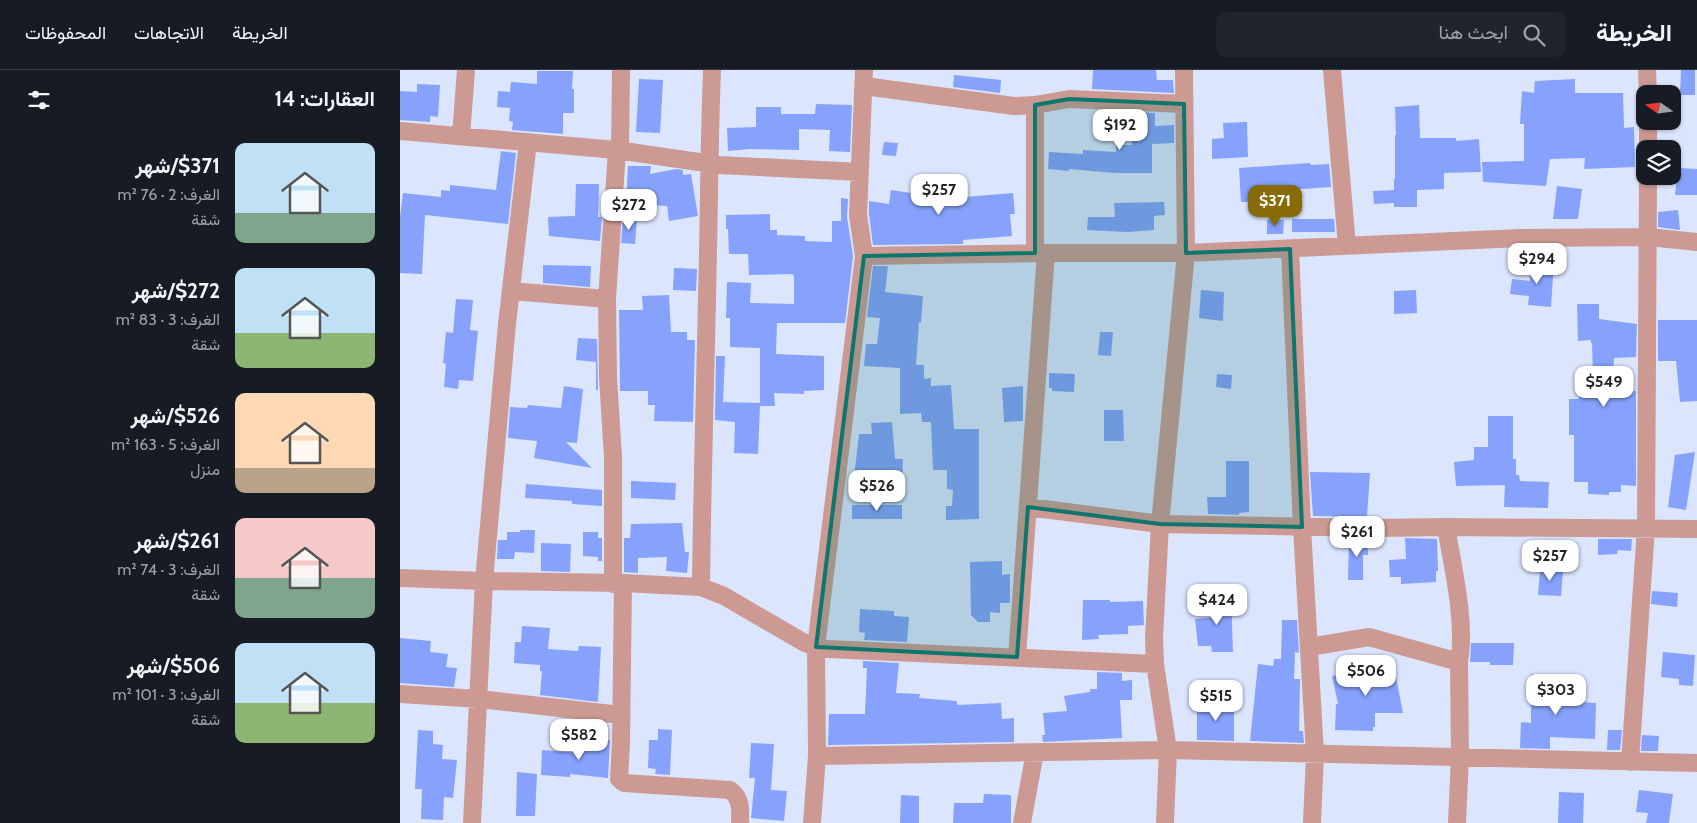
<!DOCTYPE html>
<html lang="ar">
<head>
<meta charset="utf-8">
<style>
	body { margin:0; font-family:Cabin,Vazirmatn,sans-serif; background:#20242c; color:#f1f3f6; direction:rtl; height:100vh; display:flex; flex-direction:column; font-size:19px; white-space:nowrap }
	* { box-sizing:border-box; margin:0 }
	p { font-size:16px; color:#9ea1a6 }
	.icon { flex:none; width:28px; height:28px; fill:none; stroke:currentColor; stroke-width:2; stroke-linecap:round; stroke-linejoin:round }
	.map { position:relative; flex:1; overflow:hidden; direction:ltr }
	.drawer { display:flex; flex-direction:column; background:#171b24; width:400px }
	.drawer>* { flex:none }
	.needle { width:32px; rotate:284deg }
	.tools { position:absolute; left:1236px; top:15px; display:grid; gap:10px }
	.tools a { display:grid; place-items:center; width:45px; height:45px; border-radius:10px; background:#171b24; box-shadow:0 1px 4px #0004; font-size:25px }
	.price { position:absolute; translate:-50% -42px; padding:0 11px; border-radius:10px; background:#fff; color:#222; font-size:16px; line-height:32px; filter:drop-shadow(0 1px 2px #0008) }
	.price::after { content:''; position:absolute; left:50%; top:30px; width:15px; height:11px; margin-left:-8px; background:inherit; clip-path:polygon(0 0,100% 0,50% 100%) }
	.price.active { background:#886b09; color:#fff }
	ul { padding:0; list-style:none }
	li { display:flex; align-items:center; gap:15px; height:125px; padding:0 25px }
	li span { display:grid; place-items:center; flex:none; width:140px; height:100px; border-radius:10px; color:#555 }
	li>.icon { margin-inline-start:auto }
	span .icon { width:60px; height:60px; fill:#fffc; stroke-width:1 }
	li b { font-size:21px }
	h2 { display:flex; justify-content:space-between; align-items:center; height:60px; padding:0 25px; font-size:21px }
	header { display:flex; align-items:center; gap:30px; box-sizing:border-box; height:70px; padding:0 25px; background:#171b24; border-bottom:1px solid #363941 }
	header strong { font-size:24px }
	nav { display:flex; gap:28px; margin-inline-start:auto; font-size:18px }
	.search { width:350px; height:45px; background:#20242c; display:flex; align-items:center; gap:12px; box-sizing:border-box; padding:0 18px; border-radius:10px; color:#9ea1a6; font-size:19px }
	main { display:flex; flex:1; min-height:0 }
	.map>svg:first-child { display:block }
	.building { fill:#87a2fc }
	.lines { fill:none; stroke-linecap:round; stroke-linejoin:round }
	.minor { stroke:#cc9a92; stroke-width:18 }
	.marked { fill:#0f766e; fill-opacity:0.2; stroke:#0f766e; stroke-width:4; stroke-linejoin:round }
</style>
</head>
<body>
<header>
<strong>الخريطة</strong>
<div class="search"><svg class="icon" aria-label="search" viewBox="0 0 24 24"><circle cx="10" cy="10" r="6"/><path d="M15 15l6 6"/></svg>ابحث هنا</div>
<nav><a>الخريطة</a><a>الاتجاهات</a><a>المحفوظات</a></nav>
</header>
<main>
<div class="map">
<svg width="1297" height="753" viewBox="0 0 1297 753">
	<rect width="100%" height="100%" fill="#dce5fe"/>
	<path class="building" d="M 693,0 L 756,0 L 757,10 L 773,10 L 774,23 L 692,19 Z
		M 1281,0 L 1295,0 L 1295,25 L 1280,25 Z
		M 137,1 L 173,1 L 172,19 L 174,19 L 174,43 L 163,43 L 163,64 L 112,60 L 113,52 L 109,51 L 110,38 L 97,37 L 98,21 L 110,22 L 111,12 L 137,14 Z
		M 554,5 L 601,10 L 600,23 L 553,17 Z
		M 239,9 L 263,10 L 260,63 L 236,62 Z
		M 1175,9 L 1175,23 L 1223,23 L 1224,58 L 1234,57 L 1235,97 L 1184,99 L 1185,88 L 1150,89 L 1146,116 L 1083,112 L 1082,92 L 1124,91 L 1124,54 L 1120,54 L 1122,21 L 1134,23 L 1135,11 Z
		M 17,14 L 40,15 L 38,47 L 30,46 L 30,52 L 0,50 L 0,21 L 17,22 Z
		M 416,34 L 452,35 L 450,82 L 429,81 L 430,60 L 399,59 L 399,80 L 349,79 L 328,81 L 327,58 L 356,57 L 356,37 L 381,37 L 381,44 L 415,44 Z
		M 1019,35 L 1020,68 L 1056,68 L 1056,71 L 1079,69 L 1081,102 L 1044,103 L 1044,119 L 1017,120 L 1017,137 L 994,137 L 994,133 L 974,134 L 973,121 L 994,120 L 994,109 L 995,109 L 995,65 L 996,65 L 995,37 Z
		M 734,42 L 755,43 L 755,56 L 774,55 L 774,73 L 752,74 L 752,103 L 716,103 L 669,99 L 669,101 L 648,99 L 649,82 L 683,84 L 683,80 L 716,82 L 716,75 L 732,75 L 732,48 L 734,48 Z
		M 847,52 L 848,87 L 812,89 L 812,69 L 824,68 L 823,53 Z
		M 484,72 L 498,73 L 496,86 L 482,85 Z
		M 101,81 L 116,83 L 108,154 L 25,145 L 22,204 L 0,203 L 0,147 L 3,123 L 41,127 L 41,120 L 50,121 L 50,115 L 96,120 Z
		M 910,93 L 911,95 L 929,94 L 931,117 L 875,121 L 874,131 L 841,132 L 839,98 Z
		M 228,96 L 251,96 L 250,104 L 276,99 L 283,100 L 283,105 L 291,104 L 298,146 L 269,151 L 267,136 L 226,134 Z
		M 1278,98 L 1297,99 L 1297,125 L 1275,125 Z
		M 532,109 L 551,111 L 550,120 L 554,120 L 553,128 L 613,123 L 615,144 L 610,144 L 612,166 L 563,170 L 563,174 L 473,175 L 469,144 L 469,131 L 489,134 L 491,120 L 511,123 L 512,112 L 532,113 Z
		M 176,114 L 199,114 L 198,147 L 202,147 L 200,171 L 149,166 L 148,147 L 175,146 Z
		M 1157,116 L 1182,119 L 1178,149 L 1153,149 Z
		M 441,128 L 448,129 L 447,147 L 453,186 L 445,253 L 377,253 L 376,284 L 424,286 L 424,320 L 404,321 L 404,324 L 374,323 L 375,336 L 360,336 L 358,384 L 334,383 L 335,352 L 315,350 L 316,286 L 325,286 L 323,332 L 360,333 L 360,278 L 330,277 L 330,248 L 326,248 L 327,212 L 351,213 L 350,233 L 394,234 L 394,207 L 393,204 L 349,205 L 348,184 L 329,184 L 328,159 L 326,159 L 326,145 L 370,144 L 370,160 L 377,160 L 377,165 L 405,166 L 405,171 L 432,172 L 432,151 L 441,151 Z
		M 764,132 L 765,145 L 754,146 L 754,160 L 727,162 L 687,160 L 688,147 L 715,147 L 714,133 Z
		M 1278,140 L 1280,160 L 1258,157 L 1258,142 Z
		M 223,148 L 237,148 L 235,174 L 221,173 Z
		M 892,149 L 934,149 L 935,162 L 892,162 Z
		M 867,150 L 884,150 L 883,164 L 867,164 Z
		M 1131,192 L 1154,192 L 1151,237 L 1128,235 L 1129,226 L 1110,224 L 1112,209 L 1130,211 Z
		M 143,195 L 191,196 L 190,217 L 143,213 Z
		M 473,196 L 488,196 L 485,222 L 523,226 L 521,252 L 519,252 L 516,295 L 524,295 L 524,309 L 531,308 L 531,316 L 551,315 L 554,359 L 579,359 L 579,449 L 546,450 L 546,436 L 552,436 L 553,420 L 547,419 L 547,400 L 533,400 L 531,352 L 522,352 L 521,343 L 500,344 L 500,298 L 464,296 L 466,274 L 477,274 L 480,248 L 467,247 Z
		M 274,198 L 297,199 L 296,221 L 273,220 Z
		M 801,220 L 824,222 L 823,251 L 799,248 Z
		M 1016,220 L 1017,243 L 994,244 L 994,221 Z
		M 269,225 L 271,262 L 287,262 L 287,270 L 295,270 L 293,352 L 254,351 L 255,335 L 248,335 L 248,321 L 220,321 L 219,240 L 243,240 L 242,226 Z
		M 56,229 L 73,230 L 70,260 L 78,261 L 73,311 L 59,310 L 58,319 L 44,317 L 46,294 L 43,293 L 46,262 L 53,263 Z
		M 1177,234 L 1199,234 L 1199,249 L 1237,254 L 1236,287 L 1214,288 L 1212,322 L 1236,321 L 1236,416 L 1221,415 L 1221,422 L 1209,422 L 1209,425 L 1188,424 L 1188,412 L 1174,412 L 1174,365 L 1169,365 L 1169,329 L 1179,329 L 1179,306 L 1193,306 L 1192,273 L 1191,273 L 1191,270 L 1178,271 Z
		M 1258,250 L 1297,250 L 1297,331 L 1280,332 L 1276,291 L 1258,291 Z
		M 700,262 L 713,262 L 711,286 L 698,285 Z
		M 178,268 L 197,269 L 198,320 L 196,320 L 196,292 L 176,290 Z
		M 649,303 L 675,304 L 674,322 L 652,321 L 652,318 L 649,318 Z
		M 817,304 L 832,305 L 831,319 L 816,317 Z
		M 164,316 L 183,319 L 177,373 L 166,372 L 192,398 L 134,388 L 137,371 L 108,368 L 110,337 L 127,338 L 128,335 L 161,338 Z
		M 623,316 L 623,351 L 604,352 L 602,318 Z
		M 704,340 L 723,340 L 724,371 L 704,371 Z
		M 1088,346 L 1113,346 L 1113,389 L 1116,389 L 1116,405 L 1119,405 L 1120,411 L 1149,412 L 1148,438 L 1104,437 L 1105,415 L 1056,416 L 1054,392 L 1074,390 L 1074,377 L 1088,377 Z
		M 492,352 L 495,389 L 503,389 L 502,414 L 454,408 L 459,364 L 472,364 L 471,353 Z
		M 1295,382 L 1286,440 L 1268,437 L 1275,385 Z
		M 826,391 L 849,391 L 849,442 L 839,443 L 839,445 L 808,444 L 807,427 L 826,427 Z
		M 910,402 L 970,403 L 967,447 L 913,446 Z
		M 231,411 L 276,413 L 275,430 L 231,428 Z
		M 126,414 L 202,420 L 202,436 L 172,434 L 172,431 L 125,428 Z
		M 452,435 L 502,435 L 502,449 L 452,449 Z
		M 282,453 L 285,482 L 289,482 L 287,503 L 266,501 L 267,487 L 238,488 L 238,503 L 224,502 L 224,468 L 230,468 L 231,454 Z
		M 120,460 L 135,460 L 134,483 L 115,482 L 114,489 L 97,489 L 98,470 L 107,470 L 107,462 L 120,462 Z
		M 183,462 L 198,462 L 198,468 L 202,468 L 202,491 L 198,491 L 198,487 L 183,486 Z
		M 949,468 L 968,468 L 968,485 L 963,485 L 963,510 L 948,510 Z
		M 1005,468 L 1037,469 L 1038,501 L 1036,501 L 1036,512 L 1001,514 L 1001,507 L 990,507 L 989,490 L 1006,489 Z
		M 1198,469 L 1232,469 L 1231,481 L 1218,480 L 1217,484 L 1198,485 Z
		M 141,473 L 171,474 L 170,502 L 141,501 Z
		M 602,491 L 602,505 L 610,504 L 610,533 L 600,533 L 600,543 L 590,542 L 590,552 L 578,552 L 571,545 L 570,492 Z
		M 1140,499 L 1163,500 L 1161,526 L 1138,525 Z
		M 1252,521 L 1278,523 L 1277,537 L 1251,534 Z
		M 831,523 L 833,582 L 812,582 L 811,576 L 798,576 L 795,549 L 814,547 L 814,525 Z
		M 683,530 L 710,530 L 710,532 L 743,531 L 744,555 L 728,556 L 728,564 L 698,565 L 699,569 L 682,570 Z
		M 460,539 L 494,541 L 494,546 L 509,547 L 507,572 L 464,570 L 465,563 L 459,562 Z
		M 882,550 L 897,550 L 899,583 L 895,582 L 894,609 L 900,609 L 899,661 L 903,661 L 904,673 L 850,671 L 858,594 L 873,596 L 874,589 L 881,589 Z
		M 122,556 L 150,558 L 148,579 L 178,581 L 179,576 L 201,577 L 198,632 L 140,625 L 142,601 L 140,601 L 140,595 L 114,593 L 115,572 L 121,572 Z
		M 0,568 L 31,571 L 30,582 L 48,584 L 46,597 L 57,598 L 54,617 L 0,613 Z
		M 1071,573 L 1114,573 L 1113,595 L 1090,595 L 1090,592 L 1070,592 Z
		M 1263,582 L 1295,585 L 1293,616 L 1279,615 L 1279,609 L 1261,607 Z
		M 463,591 L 499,593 L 496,623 L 520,624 L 519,628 L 557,631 L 557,635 L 601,633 L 602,649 L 614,648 L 614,672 L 428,675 L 429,644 L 465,644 L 467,598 L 463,598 Z
		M 993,592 L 1003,643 L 975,643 L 975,657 L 973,657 L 973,661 L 935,660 L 936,634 L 938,634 L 932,606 Z
		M 697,602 L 722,603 L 722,611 L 732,610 L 732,630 L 720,630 L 722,668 L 643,672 L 642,665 L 645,665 L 643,643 L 667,641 L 664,626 L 690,622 L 690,619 L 697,619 Z
		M 1131,604 L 1156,605 L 1154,623 L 1175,624 L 1175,632 L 1196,633 L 1195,669 L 1150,667 L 1150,679 L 1120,678 L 1121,652 L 1131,653 Z
		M 797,633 L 834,633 L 834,671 L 797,670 Z
		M 258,659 L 272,660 L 270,705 L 255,704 L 256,699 L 248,698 L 249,670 L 258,670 Z
		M 18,660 L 33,661 L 33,674 L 43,675 L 42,689 L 57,690 L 53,728 L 44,727 L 43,750 L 21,749 L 22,719 L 15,719 Z
		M 1208,660 L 1222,660 L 1220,680 L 1207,680 Z
		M 1242,665 L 1259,666 L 1258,681 L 1241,681 Z
		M 183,668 L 210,670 L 208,708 L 170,704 L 170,707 L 141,705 L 142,680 L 182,683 Z
		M 351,673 L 374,674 L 371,720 L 387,721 L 384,751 L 351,748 L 355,708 L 349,708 Z
		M 117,702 L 137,704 L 135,746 L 116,746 Z
		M 1239,720 L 1273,724 L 1269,753 L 1246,753 L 1248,743 L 1236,742 Z
		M 1159,722 L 1184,723 L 1183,753 L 1158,753 Z
		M 584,724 L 611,725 L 611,753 L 553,753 L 554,733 L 583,733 Z
		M 501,725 L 519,726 L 519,753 L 500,753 Z"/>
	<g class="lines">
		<path class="minor" d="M 932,0 L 947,176
			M 1247,0 L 1248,24
			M 464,16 L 614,36 L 635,35 L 669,29 L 784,34
			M 635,35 L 635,183
			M 1248,51 L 1248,79
			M 0,61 L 217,80 L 319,95 L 460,102
			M 61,66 L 66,0
			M 220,81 L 221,0
			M 890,179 L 902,457 L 915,684 L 912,753
			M 464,186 L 646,183 L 786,183 L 1120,168 L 1249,167 L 1297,172
			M 111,221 L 207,229
			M 628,437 L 760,454 L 976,458 L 1046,457 L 1297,459
			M 1046,457 C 1053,498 1066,552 1059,592 L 1060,687 L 1057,753
			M 0,508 L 84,511 L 223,513 L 301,517 L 324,526 L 403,572 L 416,577 L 428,579 L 755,594
			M 223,513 L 221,673 L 219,709 L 224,713 L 330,720 C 342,729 340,739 340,753
			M 213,514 L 213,387 L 208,307 L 207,229 L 217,80
			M 301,517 C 302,421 305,324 307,228 C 309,152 309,76 312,0
			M 909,577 L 969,567 L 1059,592
			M 617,587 L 646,183
			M 0,624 L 79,629 L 221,645
			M 417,686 L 768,680 L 1297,693
			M 1230,692 L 1246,458 L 1248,106
			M 72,753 L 84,511 L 107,254 L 128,72
			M 412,753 L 417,686 L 416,577 L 464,186 L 458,145 L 464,0
			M 622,753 L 635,682
			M 765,753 L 768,680 L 755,594 L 754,568 L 760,454 L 786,183 L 784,0"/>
	</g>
	<path class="marked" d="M 669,29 L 784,34 L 786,183 L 890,179 L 902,457 L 760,454 L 628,437 L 617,587 L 416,577 L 464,186 L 635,183 L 635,35 Z"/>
</svg>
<div class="tools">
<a><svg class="needle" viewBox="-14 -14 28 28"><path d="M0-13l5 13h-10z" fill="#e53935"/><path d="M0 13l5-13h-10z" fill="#9ea1a6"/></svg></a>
<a><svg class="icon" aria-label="layers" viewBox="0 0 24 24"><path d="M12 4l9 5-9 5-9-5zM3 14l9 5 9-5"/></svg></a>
</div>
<b class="price" style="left:720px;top:81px">$192</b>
<b class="price" style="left:539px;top:146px">$257</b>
<b class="price active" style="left:875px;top:157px">$371</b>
<b class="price" style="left:229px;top:161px">$272</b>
<b class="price" style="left:1137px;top:215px">$294</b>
<b class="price" style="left:1204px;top:338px">$549</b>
<b class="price" style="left:477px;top:442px">$526</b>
<b class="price" style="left:957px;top:488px">$261</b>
<b class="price" style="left:1150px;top:512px">$257</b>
<b class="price" style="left:817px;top:556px">$424</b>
<b class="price" style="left:966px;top:627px">$506</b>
<b class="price" style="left:1156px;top:646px">$303</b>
<b class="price" style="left:816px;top:652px">$515</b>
<b class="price" style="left:179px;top:691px">$582</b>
</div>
<section class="drawer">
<h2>العقارات: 14<svg class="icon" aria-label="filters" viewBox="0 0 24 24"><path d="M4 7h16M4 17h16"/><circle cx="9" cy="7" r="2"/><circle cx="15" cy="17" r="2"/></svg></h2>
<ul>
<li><span style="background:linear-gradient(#bfe0f5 70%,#7fa58c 0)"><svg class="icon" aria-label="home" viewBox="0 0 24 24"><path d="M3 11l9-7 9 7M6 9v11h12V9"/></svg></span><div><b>$371/شهر</b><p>الغرف: 2 · 76 m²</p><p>شقة</p></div></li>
<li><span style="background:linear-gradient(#bfe0f5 65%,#8fb573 0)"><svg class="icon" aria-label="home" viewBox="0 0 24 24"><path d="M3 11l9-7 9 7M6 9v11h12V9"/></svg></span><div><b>$272/شهر</b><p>الغرف: 3 · 83 m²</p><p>شقة</p></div></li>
<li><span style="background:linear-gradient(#ffd9b3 75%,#b9a48a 0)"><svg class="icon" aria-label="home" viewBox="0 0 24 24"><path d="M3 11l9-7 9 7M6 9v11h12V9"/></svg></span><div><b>$526/شهر</b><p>الغرف: 5 · 163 m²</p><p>منزل</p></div></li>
<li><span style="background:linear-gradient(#f6c9c9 60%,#7fa58c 0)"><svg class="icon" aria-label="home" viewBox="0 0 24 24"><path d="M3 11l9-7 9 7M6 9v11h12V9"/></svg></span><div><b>$261/شهر</b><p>الغرف: 3 · 74 m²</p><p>شقة</p></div></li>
<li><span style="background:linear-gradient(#bfe0f5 60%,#8fb573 0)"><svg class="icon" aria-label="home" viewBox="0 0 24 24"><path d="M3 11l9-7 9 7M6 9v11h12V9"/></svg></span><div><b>$506/شهر</b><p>الغرف: 3 · 101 m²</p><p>شقة</p></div></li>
</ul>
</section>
</main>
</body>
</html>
